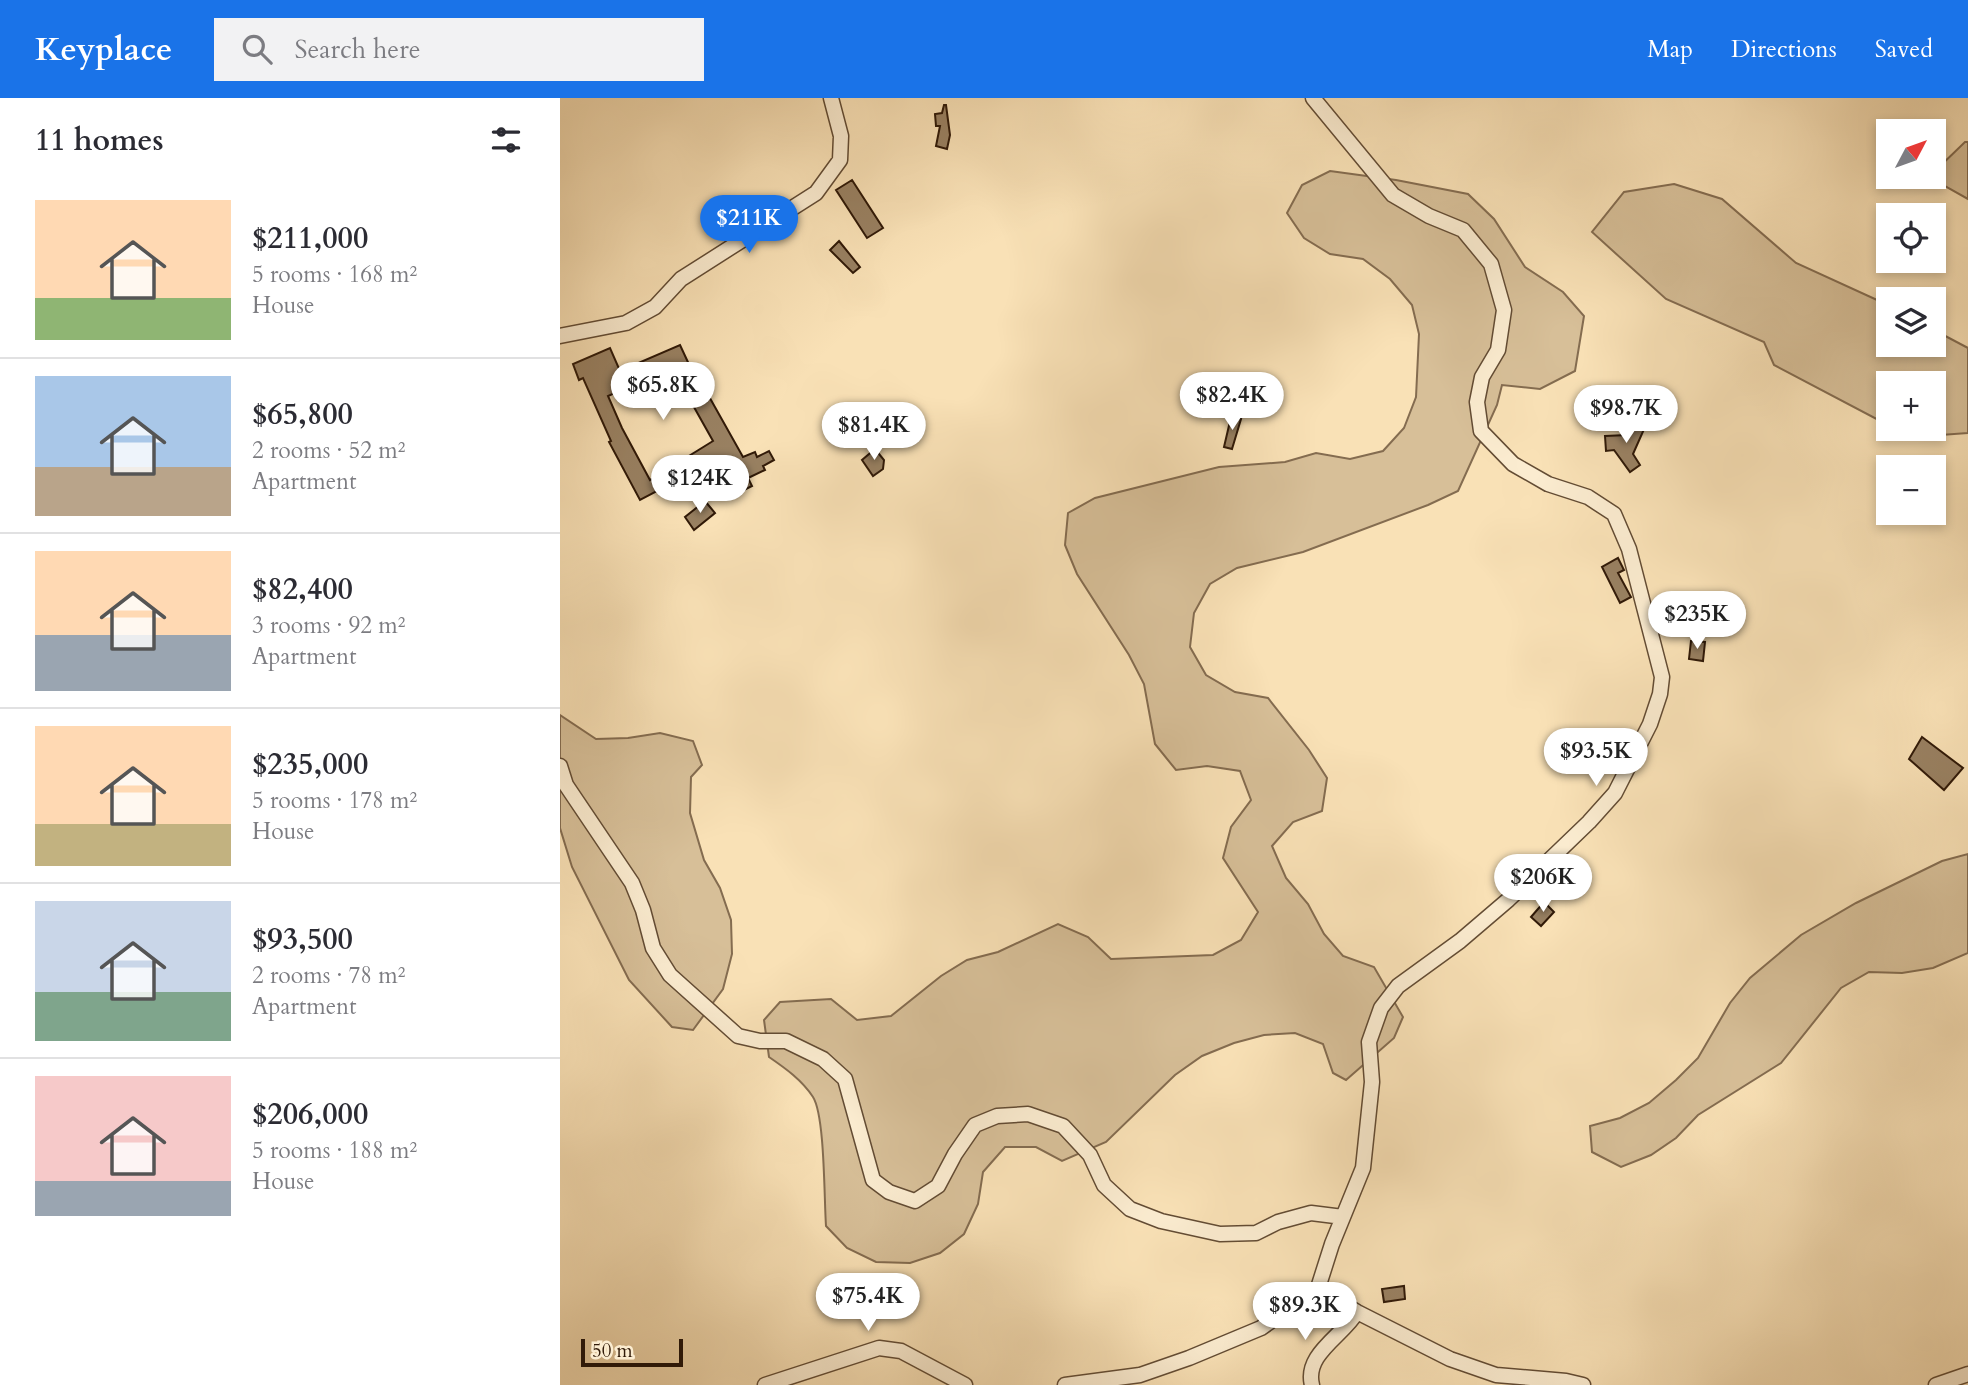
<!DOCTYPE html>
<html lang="en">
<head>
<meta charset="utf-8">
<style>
	body { margin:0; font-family:Cardo,serif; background:#f2f2f3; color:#2b2b33; height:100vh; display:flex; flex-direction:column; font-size:26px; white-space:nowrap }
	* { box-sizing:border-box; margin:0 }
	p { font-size:23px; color:#7c7c81 }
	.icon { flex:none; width:38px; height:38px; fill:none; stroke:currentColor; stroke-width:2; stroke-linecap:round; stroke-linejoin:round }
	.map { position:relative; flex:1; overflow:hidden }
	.details { display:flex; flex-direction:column; background:#fff; width:560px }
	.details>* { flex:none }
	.needle { width:46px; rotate:49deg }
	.controls { position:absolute; left:1316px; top:21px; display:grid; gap:14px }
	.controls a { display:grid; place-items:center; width:70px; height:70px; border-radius:0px; background:#fff; box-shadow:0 4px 10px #0003; font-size:35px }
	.scale { position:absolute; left:21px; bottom:18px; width:102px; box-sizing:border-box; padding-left:7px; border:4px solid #311a08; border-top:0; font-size:19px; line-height:24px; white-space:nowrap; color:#311a08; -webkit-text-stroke:5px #fbecd0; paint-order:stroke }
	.price { position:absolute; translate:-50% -60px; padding:0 16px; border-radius:24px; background:#fff; color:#222; font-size:23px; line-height:46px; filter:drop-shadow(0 2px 4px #0008) }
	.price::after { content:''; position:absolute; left:50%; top:42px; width:21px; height:16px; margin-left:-10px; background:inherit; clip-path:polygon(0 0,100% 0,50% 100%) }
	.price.selected { background:#1a73e8; color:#fff }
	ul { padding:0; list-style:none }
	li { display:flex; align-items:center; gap:21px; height:175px; padding:0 35px }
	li+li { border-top:2px solid #e1e1e2 }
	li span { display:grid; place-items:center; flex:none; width:196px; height:140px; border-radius:0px; color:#555 }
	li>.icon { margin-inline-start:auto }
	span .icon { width:84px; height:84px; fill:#fffc; stroke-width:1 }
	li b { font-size:30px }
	h2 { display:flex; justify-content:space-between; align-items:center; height:84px; padding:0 35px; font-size:30px }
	header { display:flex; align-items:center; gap:42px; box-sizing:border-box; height:98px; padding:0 35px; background:#1a73e8; color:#fff }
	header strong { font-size:33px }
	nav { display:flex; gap:38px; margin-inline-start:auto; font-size:24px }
	.search { width:490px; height:63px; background:#f2f2f3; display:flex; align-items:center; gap:18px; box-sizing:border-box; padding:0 24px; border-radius:0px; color:#7c7c81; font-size:26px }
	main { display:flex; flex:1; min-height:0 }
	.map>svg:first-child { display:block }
	.green { fill:#d7bf98; stroke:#846c50; stroke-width:2 }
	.building { fill:#998162; stroke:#311a08; stroke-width:2; fill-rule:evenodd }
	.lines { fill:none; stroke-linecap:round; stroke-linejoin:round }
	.street-casing { stroke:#634c34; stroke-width:17 }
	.street { stroke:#fbecd0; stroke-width:14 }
</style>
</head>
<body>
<header>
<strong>Keyplace</strong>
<div class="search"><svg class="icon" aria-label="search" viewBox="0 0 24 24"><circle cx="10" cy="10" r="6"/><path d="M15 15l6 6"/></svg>Search here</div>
<nav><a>Map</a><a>Directions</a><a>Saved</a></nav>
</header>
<main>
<section class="details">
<h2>11 homes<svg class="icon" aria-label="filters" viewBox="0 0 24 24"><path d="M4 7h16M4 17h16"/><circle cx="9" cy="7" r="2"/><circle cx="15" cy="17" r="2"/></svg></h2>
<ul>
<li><span style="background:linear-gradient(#ffd9b3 70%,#8fb573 0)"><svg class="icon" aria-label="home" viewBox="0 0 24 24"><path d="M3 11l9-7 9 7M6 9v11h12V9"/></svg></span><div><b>$211,000</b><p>5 rooms · 168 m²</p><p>House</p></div></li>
<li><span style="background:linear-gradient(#a9c7e8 65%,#b9a48a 0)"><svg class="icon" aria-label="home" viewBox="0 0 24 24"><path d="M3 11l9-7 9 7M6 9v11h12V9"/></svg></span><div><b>$65,800</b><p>2 rooms · 52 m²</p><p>Apartment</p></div></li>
<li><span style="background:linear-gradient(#ffd9b3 60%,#9aa5b1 0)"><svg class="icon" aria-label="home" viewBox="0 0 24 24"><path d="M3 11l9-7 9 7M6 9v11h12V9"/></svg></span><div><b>$82,400</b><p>3 rooms · 92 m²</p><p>Apartment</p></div></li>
<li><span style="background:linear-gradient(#ffd9b3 70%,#c2b280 0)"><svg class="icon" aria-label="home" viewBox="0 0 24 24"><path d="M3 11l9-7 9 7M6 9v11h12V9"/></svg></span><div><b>$235,000</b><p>5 rooms · 178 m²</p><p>House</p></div></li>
<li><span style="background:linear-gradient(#c9d6e8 65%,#7fa58c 0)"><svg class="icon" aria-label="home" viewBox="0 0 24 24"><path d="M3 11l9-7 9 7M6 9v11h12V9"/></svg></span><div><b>$93,500</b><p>2 rooms · 78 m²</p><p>Apartment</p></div></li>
<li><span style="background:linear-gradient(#f6c9c9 75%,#9aa5b1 0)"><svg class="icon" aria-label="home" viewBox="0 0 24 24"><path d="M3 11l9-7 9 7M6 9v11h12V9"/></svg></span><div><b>$206,000</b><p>5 rooms · 188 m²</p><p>House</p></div></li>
</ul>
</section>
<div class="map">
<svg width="1408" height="1287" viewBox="0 0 1408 1287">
	<rect width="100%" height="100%" fill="#f9e1b6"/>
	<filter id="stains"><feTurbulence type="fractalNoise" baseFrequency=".00286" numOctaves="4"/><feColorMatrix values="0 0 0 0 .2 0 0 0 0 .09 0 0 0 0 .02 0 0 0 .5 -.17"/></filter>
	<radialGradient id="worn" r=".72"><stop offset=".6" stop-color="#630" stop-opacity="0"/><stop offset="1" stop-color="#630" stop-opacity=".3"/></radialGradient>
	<path class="green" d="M 1405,44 L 1408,44 L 1408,101 L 1369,79 L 1374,79 L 1374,74 Z
		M 770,73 L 836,82 L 908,96 L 934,121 L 965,169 L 1003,194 L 1024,218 L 1015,273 L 980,291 L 942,287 L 937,307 L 898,393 L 868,407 L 743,454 L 677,470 L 650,486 L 634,515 L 630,549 L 646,577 L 675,594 L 708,600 L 749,652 L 767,680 L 762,713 L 733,724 L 712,748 L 726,780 L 748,806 L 764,836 L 783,858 L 814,869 L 843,919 L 834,940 L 786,982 L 773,975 L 763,946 L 735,935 L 704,937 L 674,945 L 642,958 L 615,977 L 546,1044 L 502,1063 L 476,1049 L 445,1049 L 423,1074 L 418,1106 L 404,1136 L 380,1155 L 350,1165 L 316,1164 L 287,1150 L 266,1128 C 264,1100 265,1018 253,999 C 242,982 225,970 209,959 L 204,922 L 220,904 L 271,901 L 297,922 L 331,918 L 381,878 L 407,862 L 438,854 L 498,826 L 528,839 L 551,861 L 653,857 L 681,842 L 698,814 L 663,760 L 671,729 L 691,702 L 680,673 L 647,668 L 616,672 L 595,646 L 584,586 L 569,557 L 517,476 L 505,447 L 508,415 L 535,400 L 659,369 L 725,364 L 756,355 L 790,361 L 823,353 L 844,330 L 856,299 L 859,236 L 852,207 L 830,181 L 803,161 L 770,156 L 744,140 L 727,115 L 742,87 Z
		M 1114,86 L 1162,101 L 1236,165 L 1328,207 L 1328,247 L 1374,247 L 1374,232 L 1408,250 L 1408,335 L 1353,339 L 1336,331 L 1374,331 L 1374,285 L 1328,285 L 1328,327 L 1214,267 L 1204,244 L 1106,201 L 1032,134 L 1064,94 Z
		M 0,617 L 36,641 L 68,640 L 100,635 L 133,643 L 142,667 L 131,679 L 130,715 L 144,762 L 160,790 L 171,822 L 172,856 L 163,891 L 133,932 L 112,929 L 69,882 L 12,769 L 0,730 Z
		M 1408,756 L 1408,855 L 1373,870 L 1342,875 L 1309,874 L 1281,890 L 1221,965 L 1138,1017 L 1116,1040 L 1091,1057 L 1061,1069 L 1032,1054 L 1030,1028 L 1060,1020 L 1089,1005 L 1116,982 L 1138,960 L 1170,905 L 1190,880 L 1241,837 L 1296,805 L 1382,763 Z"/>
	<path class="building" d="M 384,7 L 386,7 L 390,37 L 387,51 L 376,48 L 380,28 L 376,28 L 375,16 L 382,15 Z
		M 292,82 L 323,130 L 307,140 L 276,92 Z
		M 279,143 L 300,169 L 293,175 L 270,152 Z
		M 120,247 L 139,288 L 142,286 L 183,359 L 195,354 L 197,359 L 209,353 L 214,362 L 203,368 L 205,372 L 188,380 L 192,388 L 176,396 L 157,360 L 113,387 L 112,385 L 80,402 L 49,344 L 51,343 L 23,280 L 19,282 L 13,266 L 50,250 L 60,273 ZM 110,270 L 118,287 L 121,286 L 153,343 L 90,382 L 62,330 L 48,298 Z
		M 671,319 L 681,321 L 672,351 L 664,349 Z
		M 1073,323 L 1085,329 L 1073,356 L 1080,367 L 1070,374 L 1054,352 L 1046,353 L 1045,338 L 1067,337 Z
		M 315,351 L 324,362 L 323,371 L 313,378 L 302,362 Z
		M 145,403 L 155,415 L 134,432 L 125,419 Z
		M 1058,460 L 1064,472 L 1058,475 L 1071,499 L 1060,505 L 1042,469 Z
		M 1131,543 L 1145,544 L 1143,563 L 1129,561 Z
		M 1362,639 L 1403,670 L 1384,692 L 1349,661 Z
		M 984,804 L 994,814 L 981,828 L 971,819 Z
		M 844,1188 L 845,1201 L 824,1204 L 822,1191 Z"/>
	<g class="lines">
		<g class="street-casing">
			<path id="street" d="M 0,238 L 66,225 L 95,209 L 121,181 L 256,95 L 280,62 L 281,38 L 271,0
				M 0,668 L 6,687 L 72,785 L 83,812 L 93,850 L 110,877 L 178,938 L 200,943 L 226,943 L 263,961 L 285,981 L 313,1082 L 329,1094 L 355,1103 L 378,1088 L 395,1056 L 415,1027 L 437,1018 L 468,1016 L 503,1028 L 530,1057 L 544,1087 L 570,1111 L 601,1123 L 660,1136 L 696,1135 L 718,1124 L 751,1115 L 783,1119
				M 758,1190 L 797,1214 L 890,1261 L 936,1277 L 1006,1283 L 1023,1287
				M 205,1287 L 319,1250 L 341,1253 L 405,1287
				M 505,1287 L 580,1277 L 629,1260 L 701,1230 L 758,1190 L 772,1146 L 803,1070 L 812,984 L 809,944 L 821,910 L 838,888 L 900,843 L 948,802 L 1029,724 L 1055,695 L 1090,626 L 1100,596 L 1102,579 L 1069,451 L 1054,416 L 1028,399 L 988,386 L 953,366 L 921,333 L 917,304 L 922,279 L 938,252 L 944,212 L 931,166 L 903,132 L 869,118 L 833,97 L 753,0
				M 752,1287 C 744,1256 783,1238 797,1214
				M 1376,1287 L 1408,1276"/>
		</g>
		<use href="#street" class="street"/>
	</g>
	<rect width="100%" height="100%" filter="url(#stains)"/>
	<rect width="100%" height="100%" fill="url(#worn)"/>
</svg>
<div class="controls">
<a><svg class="needle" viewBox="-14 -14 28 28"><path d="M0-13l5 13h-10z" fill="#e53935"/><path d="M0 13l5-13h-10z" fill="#7c7c81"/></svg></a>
<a><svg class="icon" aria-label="locate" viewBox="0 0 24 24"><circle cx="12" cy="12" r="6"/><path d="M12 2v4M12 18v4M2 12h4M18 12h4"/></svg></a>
<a><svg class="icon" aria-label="layers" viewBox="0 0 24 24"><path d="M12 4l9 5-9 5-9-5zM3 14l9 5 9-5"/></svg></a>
<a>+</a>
<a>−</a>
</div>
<div class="scale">50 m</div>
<b class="price selected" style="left:189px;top:157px">$211K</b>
<b class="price" style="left:103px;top:324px">$65.8K</b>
<b class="price" style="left:672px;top:334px">$82.4K</b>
<b class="price" style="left:1066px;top:347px">$98.7K</b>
<b class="price" style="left:314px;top:364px">$81.4K</b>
<b class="price" style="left:140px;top:417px">$124K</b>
<b class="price" style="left:1137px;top:553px">$235K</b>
<b class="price" style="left:1036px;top:690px">$93.5K</b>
<b class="price" style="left:983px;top:816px">$206K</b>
<b class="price" style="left:308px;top:1235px">$75.4K</b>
<b class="price" style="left:745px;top:1244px">$89.3K</b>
</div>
</main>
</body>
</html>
